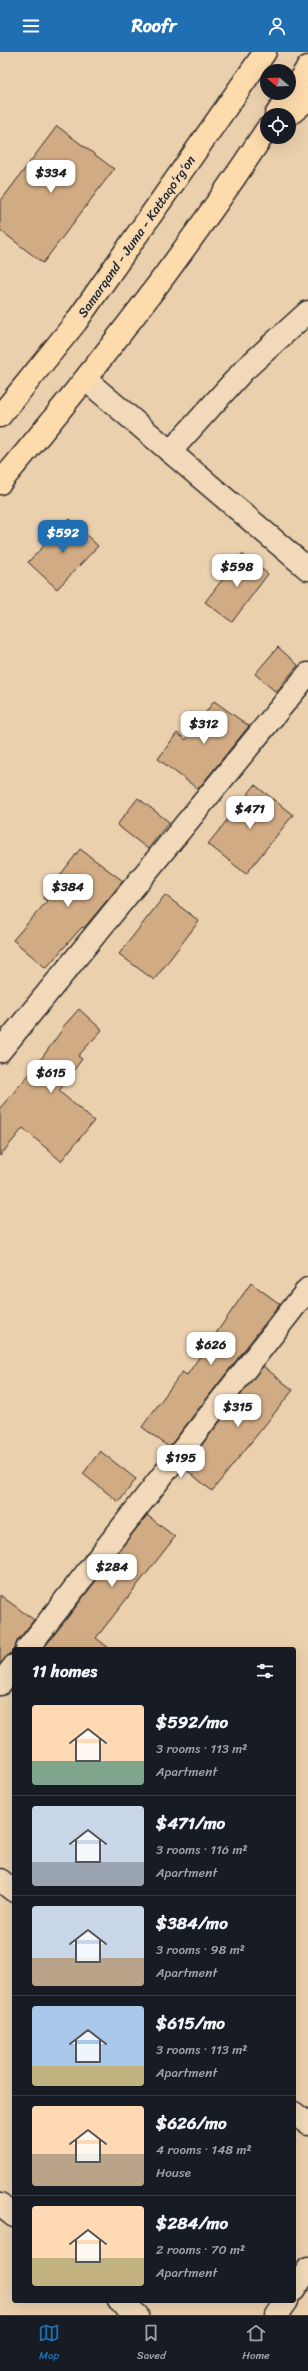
<!DOCTYPE html>
<html lang="en">
<head>
<meta charset="utf-8">
<style>
	body { margin:0; font-family:Sriracha,sans-serif; background:#20242c; color:#f1f3f6; height:100vh; display:flex; flex-direction:column; font-size:15px; white-space:nowrap }
	* { box-sizing:border-box; margin:0 }
	p { font-size:13px; color:#9ea1a6 }
	.icon { flex:none; width:22px; height:22px; fill:none; stroke:currentColor; stroke-width:2; stroke-linecap:round; stroke-linejoin:round }
	.map { position:relative; flex:1; overflow:hidden }
	.sheet { position:absolute; left:12px; top:1595px; width:284px; height:656px; display:flex; flex-direction:column; background:#171b24; border-radius:4px; box-shadow:0 4px 16px #0002 }
	.sheet>* { flex:none }
	.needle { width:26px; rotate:289deg }
	.fabs { position:absolute; left:260px; top:12px; display:grid; gap:8px }
	.fabs a { display:grid; place-items:center; width:36px; height:36px; border-radius:50%; background:#171b24; box-shadow:0 4px 16px #0002; font-size:20px }
	.price { position:absolute; translate:-50% -34px; padding:0 9px; border-radius:8px; background:#fff; color:#222; font-size:13px; line-height:26px; filter:drop-shadow(0 1px 2px #0008) }
	.price::after { content:''; position:absolute; left:50%; top:24px; width:12px; height:9px; margin-left:-6px; background:inherit; clip-path:polygon(0 0,100% 0,50% 100%) }
	.price.selected { background:#1f6fb2; color:#fff }
	ul { padding:0; list-style:none }
	li { display:flex; align-items:center; gap:12px; height:100px; padding:0 20px }
	li+li { border-top:1px solid #363941 }
	li span { display:grid; place-items:center; flex:none; width:112px; height:80px; border-radius:4px; color:#555 }
	li>.icon { margin-inline-start:auto }
	span .icon { width:48px; height:48px; fill:#fffc; stroke-width:1 }
	li b { font-size:17px }
	h2 { display:flex; justify-content:space-between; align-items:center; height:48px; padding:0 20px; font-size:17px }
	header { display:flex; justify-content:space-between; align-items:center; height:52px; padding:0 20px; background:#1f6fb2; color:#fff; font-size:18px; font-weight:700 }
	.dock { display:flex; justify-content:space-around; align-items:center; height:56px; border-top:1px solid #363941; background:#171b24; font-size:11px; color:#9ea1a6 }
	.dock a { display:grid; justify-items:center; gap:2px }
	.dock .selected { color:#1f6fb2 }
	.map>svg:first-child { display:block }
	.building { fill:#d1ab83; stroke:#2b2b2b }
	.lines { fill:none; stroke-linecap:round; stroke-linejoin:round }
	.minor-casing { stroke:#2b2b2b; stroke-width:25 }
	.major-casing { stroke:#2b2b2b; stroke-width:25 }
	.highway-casing { stroke:#2b2b2b; stroke-width:25 }
	.minor { stroke:#f1d9b9; stroke-width:22 }
	.major { stroke:#fedbac; stroke-width:22 }
	.highway { stroke:#fedbac; stroke-width:22 }
	.labels { text-anchor:middle; stroke-width:3; stroke-linejoin:round; paint-order:stroke }
	.street-label { font-size:13px; fill:#2b2b2b; stroke:#f1d9b9 }
</style>
</head>
<body>
<header><svg class="icon" aria-label="menu" viewBox="0 0 24 24"><path d="M4 6h16M4 12h16M4 18h16"/></svg>Roofr<svg class="icon" aria-label="person" viewBox="0 0 24 24"><circle cx="12" cy="8" r="4"/><path d="M4 21q1-7 8-7t8 7"/></svg></header>
<div class="map">
<svg width="308" height="2263" viewBox="0 0 308 2263">
	<rect width="100%" height="100%" fill="#ebd0ae"/>
	<filter id="ink" filterUnits="userSpaceOnUse"><feTurbulence type="fractalNoise" baseFrequency=".025" numOctaves="2"/><feDisplacementMap in="SourceGraphic" scale="8" xChannelSelector="R" yChannelSelector="G"/><feConvolveMatrix kernelMatrix="1 2 1 2 8 2 1 2 1" color-interpolation-filters="sRGB"/></filter>
	<g filter="url(#ink)">
		<path class="building" d="M 57,74 L 114,117 L 43,211 L 0,178 L 0,150 Z
			M 70,467 L 98,494 L 57,537 L 28,510 Z
			M 242,502 L 268,522 L 232,570 L 205,550 Z
			M 278,595 L 298,613 L 276,640 L 255,622 Z
			M 214,649 L 249,674 L 198,737 L 158,707 L 177,681 L 186,688 Z
			M 255,733 L 293,763 L 246,822 L 208,792 Z
			M 138,746 L 169,770 L 148,797 L 117,773 Z
			M 80,797 L 123,829 L 84,876 L 82,875 L 46,916 L 13,888 L 47,849 L 43,846 Z
			M 165,843 L 199,869 L 154,928 L 119,902 Z
			M 79,957 L 102,978 L 78,1004 L 82,1007 L 59,1039 L 94,1069 L 61,1109 L 23,1076 L 0,1104 L 0,1056 L 33,1018 L 62,978 L 61,977 Z
			M 251,1231 L 280,1252 L 169,1395 L 142,1375 L 182,1320 L 187,1323 Z
			M 263,1314 L 293,1338 L 212,1439 L 184,1416 Z
			M 100,1399 L 136,1427 L 119,1450 L 83,1422 Z
			M 147,1463 L 175,1485 L 96,1586 L 110,1597 L 43,1597 Z
			M 0,1543 L 34,1568 L 17,1589 L 15,1597 L 0,1612 Z"/>
		<g class="lines">
			<g class="minor-casing">
				<path id="minor" d="M 86,328 L 308,517
					M 170,400 L 244,318 L 308,260
					M 0,999 L 308,622
					M 27,1597 L 308,1237
					M 0,1632 L 14,1614
					M 0,1828 L 14,1839
					M 294,2061 L 308,2072
					M 0,2153 L 14,2164
					M 294,2238 L 308,2217
					M 119,2249 L 137,2263
					M 277,2263 L 287,2249"/>
			</g>
			<g class="major-casing">
				<path id="major" d="M 276,63 L 308,15
					M 0,364 L 76,270 L 265,0
					M 0,431 C 95,318 186,201 267,77"/>
			</g>
			<g class="highway-casing">
				<path id="highway" d="M 289,63 L 308,47
					M 264,82 L 267,80"/>
			</g>
			<use href="#minor" class="minor"/>
			<use href="#major" class="major"/>
			<use href="#highway" class="highway"/>
		</g>
	</g>
	<g class="labels">
		<g class="street-label">
			<text transform="translate(136 184) rotate(-55)" y="5">Samarqand - Juma - Kattaqo‘rg‘on</text>
		</g>
	</g>
</svg>
<div class="fabs">
<a><svg class="needle" viewBox="-14 -14 28 28"><path d="M0-13l5 13h-10z" fill="#e53935"/><path d="M0 13l5-13h-10z" fill="#9ea1a6"/></svg></a>
<a><svg class="icon" aria-label="locate" viewBox="0 0 24 24"><circle cx="12" cy="12" r="6"/><path d="M12 2v4M12 18v4M2 12h4M18 12h4"/></svg></a>
</div>
<b class="price" style="left:51px;top:142px">$334</b>
<b class="price selected" style="left:63px;top:502px">$592</b>
<b class="price" style="left:237px;top:536px">$598</b>
<b class="price" style="left:204px;top:693px">$312</b>
<b class="price" style="left:250px;top:778px">$471</b>
<b class="price" style="left:68px;top:856px">$384</b>
<b class="price" style="left:51px;top:1042px">$615</b>
<b class="price" style="left:211px;top:1314px">$626</b>
<b class="price" style="left:238px;top:1376px">$315</b>
<b class="price" style="left:181px;top:1427px">$195</b>
<b class="price" style="left:112px;top:1536px">$284</b>
<section class="sheet">
<h2>11 homes<svg class="icon" aria-label="filters" viewBox="0 0 24 24"><path d="M4 7h16M4 17h16"/><circle cx="9" cy="7" r="2"/><circle cx="15" cy="17" r="2"/></svg></h2>
<ul>
<li><span style="background:linear-gradient(#ffd9b3 70%,#7fa58c 0)"><svg class="icon" aria-label="home" viewBox="0 0 24 24"><path d="M3 11l9-7 9 7M6 9v11h12V9"/></svg></span><div><b>$592/mo</b><p>3 rooms · 113 m²</p><p>Apartment</p></div></li>
<li><span style="background:linear-gradient(#c9d6e8 70%,#9aa5b1 0)"><svg class="icon" aria-label="home" viewBox="0 0 24 24"><path d="M3 11l9-7 9 7M6 9v11h12V9"/></svg></span><div><b>$471/mo</b><p>3 rooms · 116 m²</p><p>Apartment</p></div></li>
<li><span style="background:linear-gradient(#c9d6e8 65%,#b9a48a 0)"><svg class="icon" aria-label="home" viewBox="0 0 24 24"><path d="M3 11l9-7 9 7M6 9v11h12V9"/></svg></span><div><b>$384/mo</b><p>3 rooms · 98 m²</p><p>Apartment</p></div></li>
<li><span style="background:linear-gradient(#a9c7e8 75%,#c2b280 0)"><svg class="icon" aria-label="home" viewBox="0 0 24 24"><path d="M3 11l9-7 9 7M6 9v11h12V9"/></svg></span><div><b>$615/mo</b><p>3 rooms · 113 m²</p><p>Apartment</p></div></li>
<li><span style="background:linear-gradient(#ffd9b3 60%,#b9a48a 0)"><svg class="icon" aria-label="home" viewBox="0 0 24 24"><path d="M3 11l9-7 9 7M6 9v11h12V9"/></svg></span><div><b>$626/mo</b><p>4 rooms · 148 m²</p><p>House</p></div></li>
<li><span style="background:linear-gradient(#ffd9b3 65%,#c2b280 0)"><svg class="icon" aria-label="home" viewBox="0 0 24 24"><path d="M3 11l9-7 9 7M6 9v11h12V9"/></svg></span><div><b>$284/mo</b><p>2 rooms · 70 m²</p><p>Apartment</p></div></li>
</ul>
</section>
</div>
<nav class="dock">
<a class="selected"><svg class="icon" aria-label="map" viewBox="0 0 24 24"><path d="M3 6l6-2 6 2 6-2v14l-6 2-6-2-6 2zM9 4v14M15 6v14"/></svg>Map</a>
<a><svg class="icon" aria-label="saved" viewBox="0 0 24 24"><path d="M7 4h10v16l-5-4-5 4z"/></svg>Saved</a>
<a><svg class="icon" aria-label="home" viewBox="0 0 24 24"><path d="M3 11l9-7 9 7M6 9v11h12V9"/></svg>Home</a>
</nav>
</body>
</html>
